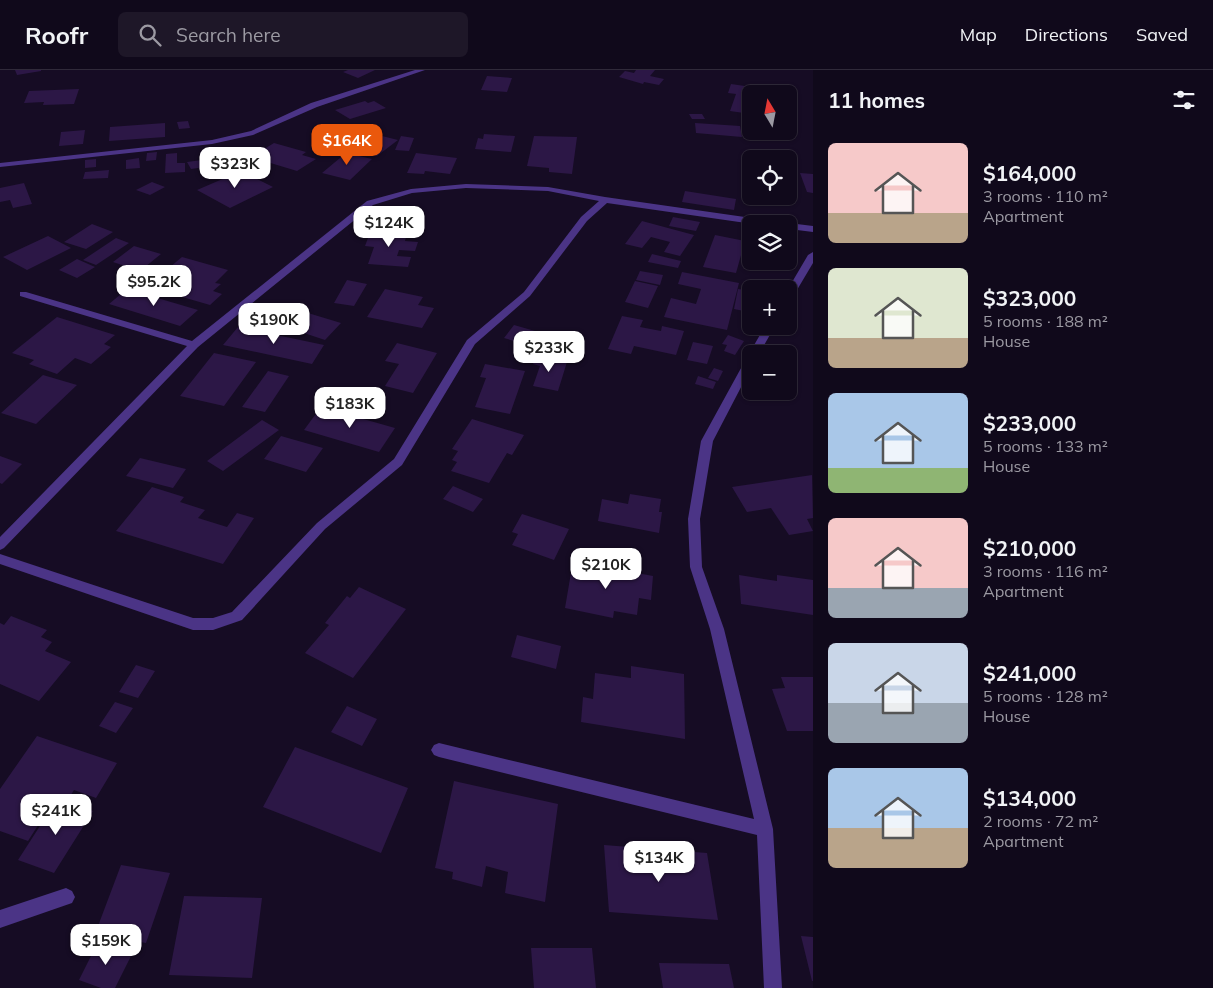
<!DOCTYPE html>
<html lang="en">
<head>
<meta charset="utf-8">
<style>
	body { margin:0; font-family:Mulish,sans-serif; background:#1e1728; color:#f1f3f6; height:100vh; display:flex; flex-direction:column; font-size:19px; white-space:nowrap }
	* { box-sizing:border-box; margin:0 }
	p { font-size:16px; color:#9c9aa3 }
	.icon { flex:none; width:28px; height:28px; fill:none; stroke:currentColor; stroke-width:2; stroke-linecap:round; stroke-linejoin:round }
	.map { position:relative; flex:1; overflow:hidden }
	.drawer { display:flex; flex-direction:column; background:#10091b; width:400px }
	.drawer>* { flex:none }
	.needle { width:32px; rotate:350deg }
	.controls { position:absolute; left:742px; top:15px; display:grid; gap:10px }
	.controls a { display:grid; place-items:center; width:55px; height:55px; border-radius:8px; background:#10091b; box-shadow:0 1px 4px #0004,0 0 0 1px #302a3a; font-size:25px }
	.price { position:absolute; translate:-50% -42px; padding:0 11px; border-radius:10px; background:#fff; color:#222; font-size:16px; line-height:32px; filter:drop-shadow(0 1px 2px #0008) }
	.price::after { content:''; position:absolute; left:50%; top:30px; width:15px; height:11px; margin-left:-8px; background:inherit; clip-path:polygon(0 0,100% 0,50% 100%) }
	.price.current { background:#ea580c; color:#fff }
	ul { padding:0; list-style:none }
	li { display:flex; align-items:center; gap:15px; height:125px; padding:0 15px }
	li span { display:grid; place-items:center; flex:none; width:140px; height:100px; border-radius:8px; color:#555 }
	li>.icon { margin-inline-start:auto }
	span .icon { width:60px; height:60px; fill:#fffc; stroke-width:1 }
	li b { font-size:21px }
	h2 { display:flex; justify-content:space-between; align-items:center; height:60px; padding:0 15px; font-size:21px }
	header { display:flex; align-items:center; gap:30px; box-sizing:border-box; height:70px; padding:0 25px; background:#10091b; border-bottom:1px solid #302a3a }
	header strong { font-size:24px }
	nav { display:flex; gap:28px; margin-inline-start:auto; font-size:18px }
	.search { width:350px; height:45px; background:#1e1728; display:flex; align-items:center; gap:12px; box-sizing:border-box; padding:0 18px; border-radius:8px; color:#9c9aa3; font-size:19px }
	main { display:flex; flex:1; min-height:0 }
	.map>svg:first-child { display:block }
	.building { fill:#2c1746 }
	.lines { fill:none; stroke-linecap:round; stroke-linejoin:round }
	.street { fill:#4b3486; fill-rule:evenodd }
</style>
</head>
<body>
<header>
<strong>Roofr</strong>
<div class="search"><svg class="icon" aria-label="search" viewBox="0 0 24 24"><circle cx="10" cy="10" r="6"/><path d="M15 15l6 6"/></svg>Search here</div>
<nav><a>Map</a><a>Directions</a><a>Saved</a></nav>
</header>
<main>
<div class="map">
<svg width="813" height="918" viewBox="0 0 813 918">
	<rect width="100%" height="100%" fill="#160c24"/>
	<path class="building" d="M 15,0 L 41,0 L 41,1 L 17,5 Z
		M 348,0 L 375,0 L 358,8 L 343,2 Z
		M 636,0 L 655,0 L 650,6 L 664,9 L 659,15 L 644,12 L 643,14 L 619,7 L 625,1 L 634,3 Z
		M 487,6 L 512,8 L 507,22 L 481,20 Z
		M 731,14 L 773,20 L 772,24 L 751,24 L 751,44 L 730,41 L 736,24 L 728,23 Z
		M 79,19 L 74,34 L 43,35 L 44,32 L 24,33 L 29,21 Z
		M 365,31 L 368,33 L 374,31 L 386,38 L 350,49 L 335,40 Z
		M 689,44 L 702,44 L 705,49 L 692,49 Z
		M 188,51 L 190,58 L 179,59 L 177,52 Z
		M 165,53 L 165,67 L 109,71 L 110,57 Z
		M 695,53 L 740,56 L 742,67 L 696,63 Z
		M 789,59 L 794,59 L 796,65 L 771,63 L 770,61 L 789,61 Z
		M 85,60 L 83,74 L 59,76 L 61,62 Z
		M 374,64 L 398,70 L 377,86 L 353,79 Z
		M 484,64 L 515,66 L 511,82 L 475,79 L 478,68 L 483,69 Z
		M 401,66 L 414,68 L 409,81 L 395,80 Z
		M 534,66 L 577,67 L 572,104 L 549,102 L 549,98 L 527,96 Z
		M 274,73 L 306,82 L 302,85 L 316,89 L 297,101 L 251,87 Z
		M 157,82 L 156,90 L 146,91 L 147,83 Z
		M 177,83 L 177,93 L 185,93 L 185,102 L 165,103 L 166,84 Z
		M 346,83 L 372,89 L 350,110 L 322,103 Z
		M 416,83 L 457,88 L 450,104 L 425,101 L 424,104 L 407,103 Z
		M 139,88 L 140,98 L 126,99 L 126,90 Z
		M 96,89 L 96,97 L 85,98 L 85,90 Z
		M 202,90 L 205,97 L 191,99 L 187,92 Z
		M 109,100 L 108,108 L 83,109 L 85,102 Z
		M 241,101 L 273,117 L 230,138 L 197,120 Z
		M 800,103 L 813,104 L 813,123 L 807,122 Z
		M 152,112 L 165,117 L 150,125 L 136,120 Z
		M 24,113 L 32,134 L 13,138 L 10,130 L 0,132 L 0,118 Z
		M 685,121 L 736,129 L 734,140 L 682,132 Z
		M 673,147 L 700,152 L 696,161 L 669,156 Z
		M 642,151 L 694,165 L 680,186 L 664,182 L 670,172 L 651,167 L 642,178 L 625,174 Z
		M 92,154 L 113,162 L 86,179 L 64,172 Z
		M 371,160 L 407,163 L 405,171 L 418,172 L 415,181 L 399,180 L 397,186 L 411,187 L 408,197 L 368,194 L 374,177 L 365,176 Z
		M 715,165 L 745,171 L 736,203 L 703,197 Z
		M 48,166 L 71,178 L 27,200 L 3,187 Z
		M 116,168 L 129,173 L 96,195 L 83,190 Z
		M 134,176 L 161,184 L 140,201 L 113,192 Z
		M 652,184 L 681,191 L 678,198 L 648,192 Z
		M 182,187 L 228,200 L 215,213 L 221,214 L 213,221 L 222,224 L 210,235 L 165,222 L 170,218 L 152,212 Z
		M 77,189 L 95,197 L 77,208 L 59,200 Z
		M 640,201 L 663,205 L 660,215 L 636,210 Z
		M 682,202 L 739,213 L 727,260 L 664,247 L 671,228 L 696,234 L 701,219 L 678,214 Z
		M 347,210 L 367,214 L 354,236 L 334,233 Z
		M 635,211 L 658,216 L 648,238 L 625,232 Z
		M 127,219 L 198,240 L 180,256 L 109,234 Z
		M 385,219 L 423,227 L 418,235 L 434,238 L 422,258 L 367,247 Z
		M 738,219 L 751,221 L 749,242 L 734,239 Z
		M 308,243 L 341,253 L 325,270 L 292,259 Z
		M 622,246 L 643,250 L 640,257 L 661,261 L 662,256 L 684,261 L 676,285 L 634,276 L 631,284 L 608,279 Z
		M 57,247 L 115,265 L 104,274 L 111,277 L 91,294 L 75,288 L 57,304 L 29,294 L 34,290 L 12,283 Z
		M 514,255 L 542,263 L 533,277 L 504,268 Z
		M 238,257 L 324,275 L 312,294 L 223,275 Z
		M 728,265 L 744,271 L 735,285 L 724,281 L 727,275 L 722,274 Z
		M 693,272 L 713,276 L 707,294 L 687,290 Z
		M 397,273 L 437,283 L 413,323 L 385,316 L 399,294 L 385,291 Z
		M 214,283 L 256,292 L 224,336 L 180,326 Z
		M 536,286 L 567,292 L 558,321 L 533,316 L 540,296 L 533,294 Z
		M 485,294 L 525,301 L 510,344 L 475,337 L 486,308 L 480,307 Z
		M 714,298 L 723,301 L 718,311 L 708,308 Z
		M 268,301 L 289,306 L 265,342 L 242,337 Z
		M 43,305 L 77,315 L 36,354 L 1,343 Z
		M 698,306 L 716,312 L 713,319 L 695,314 Z
		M 321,337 L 395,358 L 379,382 L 304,360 Z
		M 472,349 L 524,365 L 512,385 L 507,383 L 489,413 L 451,401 L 457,392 L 452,390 L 458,381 L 452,379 Z
		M 262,350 L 279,360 L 223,401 L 207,391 Z
		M 281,366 L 323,378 L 306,402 L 264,389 Z
		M 0,386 L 22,394 L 2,414 L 0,413 Z
		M 140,388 L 186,399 L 173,418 L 126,406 Z
		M 812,405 L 813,448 L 807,449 L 813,461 L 789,465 L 771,438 L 747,442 L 732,417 Z
		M 453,416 L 483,429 L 473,442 L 443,429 Z
		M 152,417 L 184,427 L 180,432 L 205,440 L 198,448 L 227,457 L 237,443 L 254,448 L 223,494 L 116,461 Z
		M 630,424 L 661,429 L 659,442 L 662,442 L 659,463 L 598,451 L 602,429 L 628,434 Z
		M 522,444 L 569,459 L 554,490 L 512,475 L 518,464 L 512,462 Z
		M 573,491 L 653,506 L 651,530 L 639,528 L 637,545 L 614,541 L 613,548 L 565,538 Z
		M 739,505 L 777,511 L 777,505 L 813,510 L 813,545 L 741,534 Z
		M 359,517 L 406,539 L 353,608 L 305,583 L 329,555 L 325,553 L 347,526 L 350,528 Z
		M 11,546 L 47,560 L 41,567 L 52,572 L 45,581 L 71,592 L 39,631 L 0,614 L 0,553 L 4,555 Z
		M 517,565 L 561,576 L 556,599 L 511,587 Z
		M 136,595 L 155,601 L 138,628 L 119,622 Z
		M 631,596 L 684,604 L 685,669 L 581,652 L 583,627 L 593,629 L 595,603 L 631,608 Z
		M 781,607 L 813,607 L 813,661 L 787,661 L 772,619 L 785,618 Z
		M 115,632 L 133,638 L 116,663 L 99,656 Z
		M 347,636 L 377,649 L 362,676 L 331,662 Z
		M 37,666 L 117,693 L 96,728 L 74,720 L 69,728 L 58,724 L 28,771 L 0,761 L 0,719 Z
		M 295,677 L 408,718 L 381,783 L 263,737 Z
		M 454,711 L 558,734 L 545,832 L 505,823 L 508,802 L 486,796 L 482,817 L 452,809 L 453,802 L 435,798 Z
		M 58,728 L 93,741 L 54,803 L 18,790 Z
		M 604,775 L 707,783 L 718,850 L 609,842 Z
		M 121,795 L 170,803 L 146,873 L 95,864 Z
		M 184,826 L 262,828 L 252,908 L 169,905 Z
		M 801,866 L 813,867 L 813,911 L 812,911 Z
		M 99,870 L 133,882 L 115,918 L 101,918 L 79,910 Z
		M 531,878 L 592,878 L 596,918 L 534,918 Z
		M 659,893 L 729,894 L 734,918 L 663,918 Z"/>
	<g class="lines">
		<path class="street" d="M 415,0 L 425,0 L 317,37 L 253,65 L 212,74 L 0,97 L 0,93 L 212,70 L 251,61 L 311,33 Z
			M 466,114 L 548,117 L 605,127 L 773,151 L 777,154 L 753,154 L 607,133 L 587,151 L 530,226 L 475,274 L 402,395 L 325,459 L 242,550 L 213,560 L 193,560 L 0,494 L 0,484 L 193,548 L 213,548 L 232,542 L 317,453 L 394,389 L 467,270 L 524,222 L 581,147 L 599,131 L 548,121 L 466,118 L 412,123 L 373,135 L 198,277 L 4,478 L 0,480 L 0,467 L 187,276 L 20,226 L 20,222 L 26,222 L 192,271 L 367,131 L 411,119 Z
			M 789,153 L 813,156 L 813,162 L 789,159 Z
			M 813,182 L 813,193 L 794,225 L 789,228 L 788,219 L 808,185 Z
			M 765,256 L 775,256 L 759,284 L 751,284 L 751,298 L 713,371 L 700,449 L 702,497 L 724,559 L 773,759 L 782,918 L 764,918 L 757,765 L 439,687 L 434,685 L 431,680 L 434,675 L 439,673 L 754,749 L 710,559 L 690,497 L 688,449 L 701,371 L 746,289 L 750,286 L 749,284 Z
			M 66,818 L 72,821 L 75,827 L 72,833 L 0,858 L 0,840 Z"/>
	</g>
</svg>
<div class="controls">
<a><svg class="needle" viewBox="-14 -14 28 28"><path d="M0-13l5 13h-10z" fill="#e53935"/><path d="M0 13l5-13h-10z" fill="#9c9aa3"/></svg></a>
<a><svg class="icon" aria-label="locate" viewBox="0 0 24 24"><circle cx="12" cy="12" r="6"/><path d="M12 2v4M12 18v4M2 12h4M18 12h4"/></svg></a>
<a><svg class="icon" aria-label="layers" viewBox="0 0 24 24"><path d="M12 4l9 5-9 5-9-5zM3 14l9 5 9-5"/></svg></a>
<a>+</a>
<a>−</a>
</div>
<b class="price current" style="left:347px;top:96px">$164K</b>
<b class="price" style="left:235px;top:119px">$323K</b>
<b class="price" style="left:389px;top:178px">$124K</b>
<b class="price" style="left:154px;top:237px">$95.2K</b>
<b class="price" style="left:274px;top:275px">$190K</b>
<b class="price" style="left:549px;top:303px">$233K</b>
<b class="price" style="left:350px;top:359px">$183K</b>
<b class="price" style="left:606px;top:520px">$210K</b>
<b class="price" style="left:56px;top:766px">$241K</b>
<b class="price" style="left:659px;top:813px">$134K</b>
<b class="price" style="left:106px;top:896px">$159K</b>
</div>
<section class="drawer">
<h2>11 homes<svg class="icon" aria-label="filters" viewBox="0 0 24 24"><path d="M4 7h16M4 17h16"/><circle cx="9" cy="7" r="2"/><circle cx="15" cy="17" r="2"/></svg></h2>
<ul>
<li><span style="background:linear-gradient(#f6c9c9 70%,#b9a48a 0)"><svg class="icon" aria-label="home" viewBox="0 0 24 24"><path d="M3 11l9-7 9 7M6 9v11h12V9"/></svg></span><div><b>$164,000</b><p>3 rooms · 110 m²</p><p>Apartment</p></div></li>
<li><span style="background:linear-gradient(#dfe7d0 70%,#b9a48a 0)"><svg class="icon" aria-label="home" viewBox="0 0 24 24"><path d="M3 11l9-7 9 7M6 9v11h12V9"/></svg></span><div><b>$323,000</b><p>5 rooms · 188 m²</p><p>House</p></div></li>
<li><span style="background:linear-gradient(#a9c7e8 75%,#8fb573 0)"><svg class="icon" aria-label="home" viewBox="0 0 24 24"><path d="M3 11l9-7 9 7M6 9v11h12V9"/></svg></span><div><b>$233,000</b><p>5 rooms · 133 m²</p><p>House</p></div></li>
<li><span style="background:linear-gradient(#f6c9c9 70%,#9aa5b1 0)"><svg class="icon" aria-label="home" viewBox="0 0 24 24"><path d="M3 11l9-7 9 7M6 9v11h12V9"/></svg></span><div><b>$210,000</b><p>3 rooms · 116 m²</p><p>Apartment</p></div></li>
<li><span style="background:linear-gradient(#c9d6e8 60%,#9aa5b1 0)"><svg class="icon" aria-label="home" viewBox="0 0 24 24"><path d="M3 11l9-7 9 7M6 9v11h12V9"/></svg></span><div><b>$241,000</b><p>5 rooms · 128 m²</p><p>House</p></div></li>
<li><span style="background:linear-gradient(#a9c7e8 60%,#b9a48a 0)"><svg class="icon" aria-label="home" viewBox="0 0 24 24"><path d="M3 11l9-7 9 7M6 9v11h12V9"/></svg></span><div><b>$134,000</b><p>2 rooms · 72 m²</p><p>Apartment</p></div></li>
</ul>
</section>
</main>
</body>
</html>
